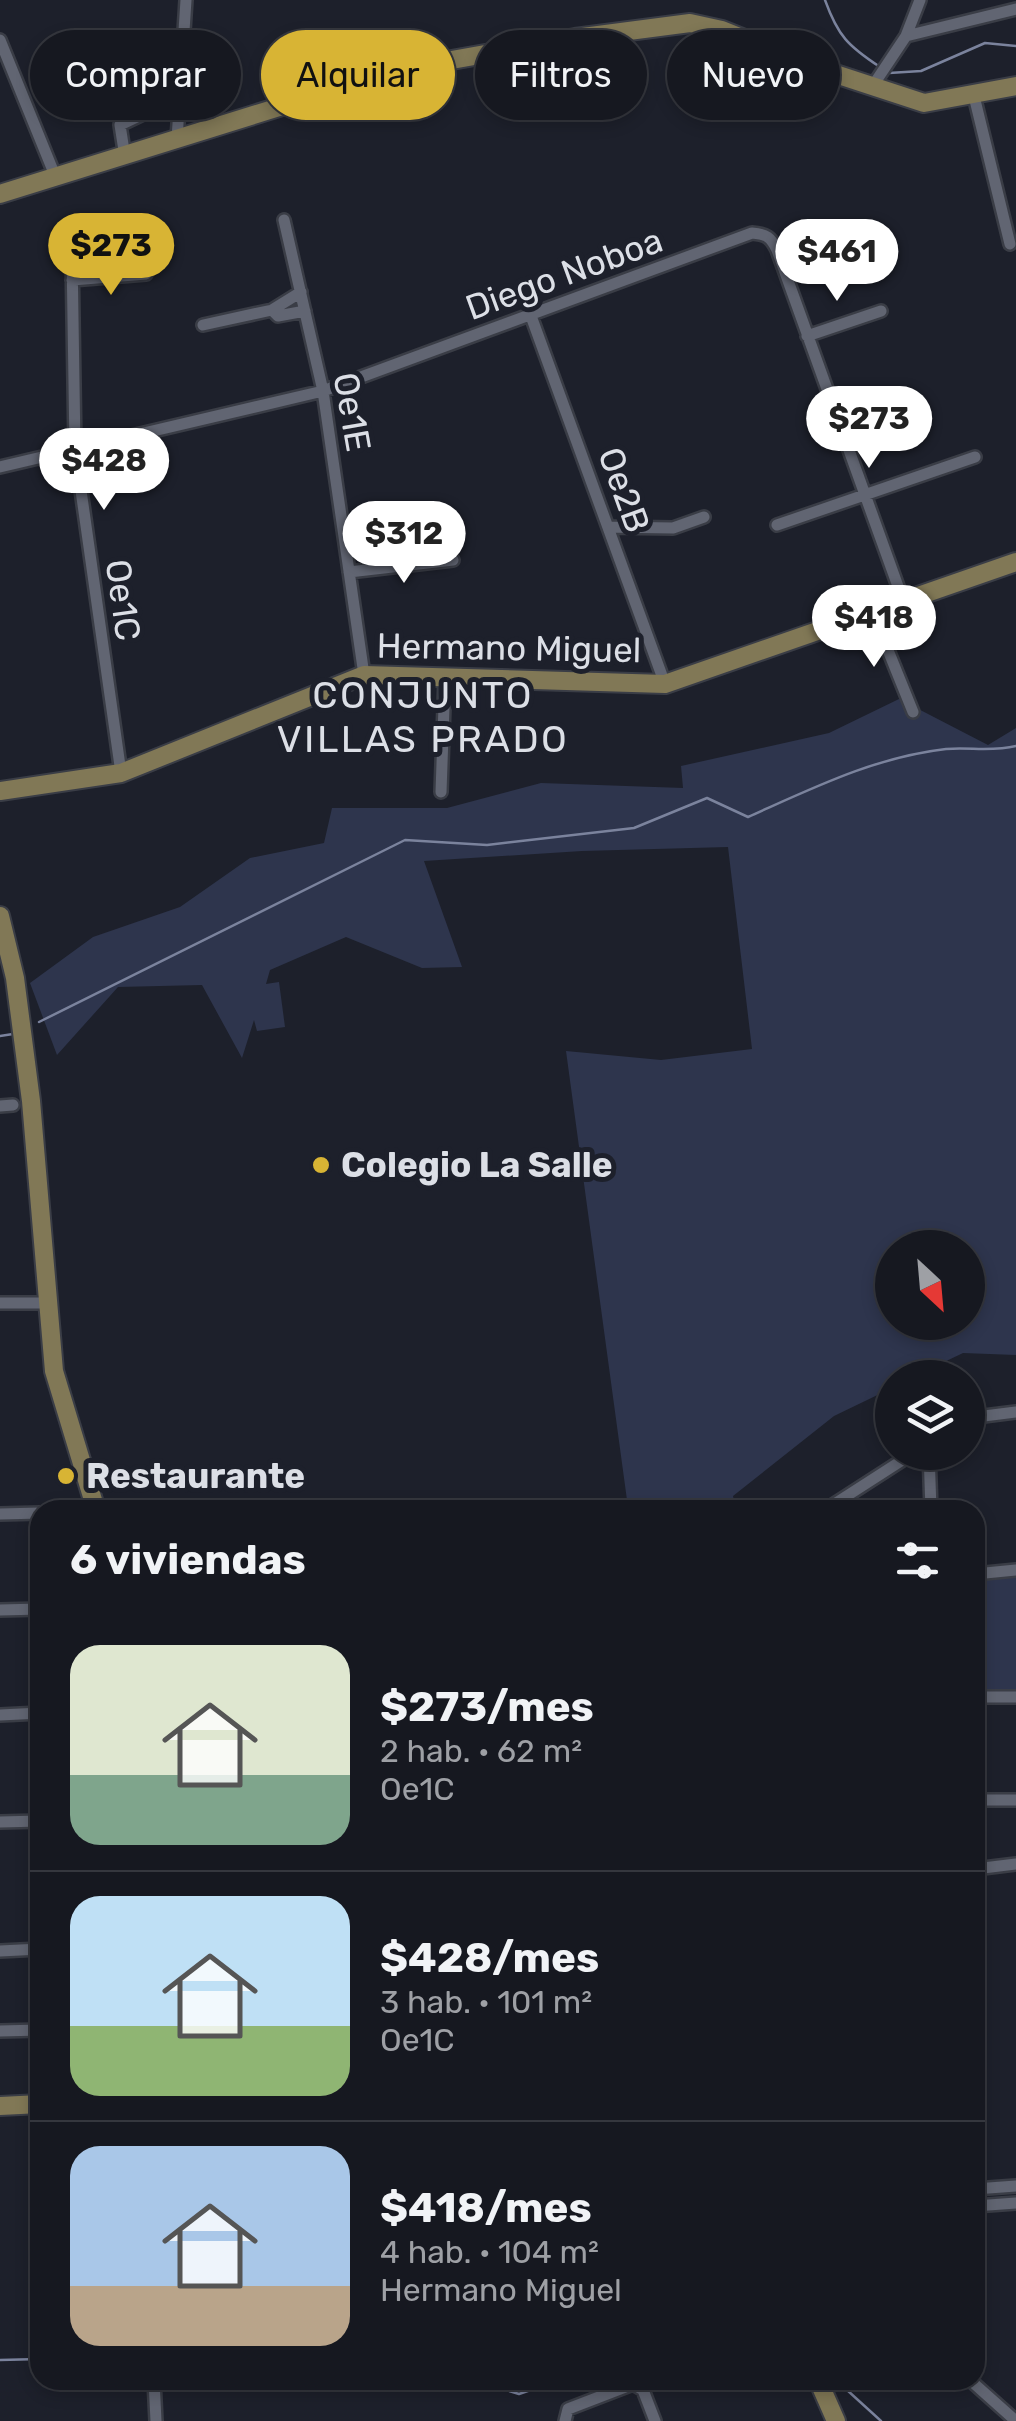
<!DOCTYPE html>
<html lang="es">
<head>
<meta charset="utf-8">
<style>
	body { margin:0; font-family:Rubik,sans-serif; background:#1f2129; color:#f1f3f6; height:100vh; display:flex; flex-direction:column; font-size:38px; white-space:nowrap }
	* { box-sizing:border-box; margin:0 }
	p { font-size:32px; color:#9ea0a5 }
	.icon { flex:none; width:55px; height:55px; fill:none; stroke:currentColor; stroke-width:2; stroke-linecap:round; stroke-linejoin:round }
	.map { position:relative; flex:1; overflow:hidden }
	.details { position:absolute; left:30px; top:1500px; width:955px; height:890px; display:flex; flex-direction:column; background:#161820; border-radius:30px; box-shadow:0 5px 15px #0003,0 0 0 2px #35373e }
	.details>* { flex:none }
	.hud { position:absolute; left:30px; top:30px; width:958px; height:90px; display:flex; gap:20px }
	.needle { width:65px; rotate:154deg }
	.tools { position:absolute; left:875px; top:1230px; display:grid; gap:20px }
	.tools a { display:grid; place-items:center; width:110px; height:110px; border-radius:50%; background:#161820; box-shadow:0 5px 15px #0003,0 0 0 2px #35373e; font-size:50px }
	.price { position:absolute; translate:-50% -85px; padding:0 22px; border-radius:35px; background:#fff; color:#222; font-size:32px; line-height:65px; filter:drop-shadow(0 2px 5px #0008) }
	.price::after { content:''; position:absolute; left:50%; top:60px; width:30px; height:22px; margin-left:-15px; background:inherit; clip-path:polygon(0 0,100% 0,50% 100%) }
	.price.selected { background:#d8b434; color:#111 }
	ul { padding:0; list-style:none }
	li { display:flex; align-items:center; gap:30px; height:250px; padding:0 40px }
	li+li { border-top:2px solid #35373e }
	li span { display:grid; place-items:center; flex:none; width:280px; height:200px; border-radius:30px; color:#555 }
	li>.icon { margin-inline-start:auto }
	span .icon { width:120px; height:120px; fill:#fffc; stroke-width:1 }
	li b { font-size:42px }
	h2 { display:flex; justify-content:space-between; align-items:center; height:120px; padding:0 40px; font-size:42px }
	.pill { padding:0 35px; border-radius:45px; background:#161820; box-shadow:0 5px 15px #0003,0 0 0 2px #35373e; font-size:35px; line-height:90px }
	.pill.selected { background:#d8b434; color:#111 }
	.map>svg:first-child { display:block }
	.green { fill:#2e354d; fill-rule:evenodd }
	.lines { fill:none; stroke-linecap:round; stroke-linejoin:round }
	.stream { stroke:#7b839d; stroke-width:2.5 }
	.street-casing { stroke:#3a3d46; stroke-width:16 }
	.secondary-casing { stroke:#3a3d46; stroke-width:22 }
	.street { stroke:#616572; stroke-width:11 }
	.secondary { stroke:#817856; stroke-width:18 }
	.poi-dot { fill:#d8b434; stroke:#1d202b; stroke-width:4 }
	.labels { text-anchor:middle; stroke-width:10; stroke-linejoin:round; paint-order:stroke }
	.street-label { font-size:35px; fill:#dcdfe6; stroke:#1d202b }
	.poi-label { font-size:35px; font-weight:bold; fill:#dcdfe6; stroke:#1d202b; text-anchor:start }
	.neighbourhood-label { font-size:38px; letter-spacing:2.5px; fill:#dcdfe6; stroke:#1d202b }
</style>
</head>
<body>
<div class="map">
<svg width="1016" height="2421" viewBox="0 0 1016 2421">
	<rect width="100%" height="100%" fill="#1d202b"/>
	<path class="green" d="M 899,699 L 988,745 L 1016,728 L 1016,1355 L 963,1353 L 913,1377 L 892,1378 L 892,1388 L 834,1416 L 733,1496 L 736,1510 L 538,1510 L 551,1501 L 627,1500 L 566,1051 L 661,1060 L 752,1049 L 728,847 L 582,851 L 424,861 L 462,967 L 422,968 L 346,937 L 270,970 L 266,984 L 279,982 L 285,1027 L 257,1031 L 254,1020 L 242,1058 L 202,985 L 118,987 L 57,1055 L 30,983 L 93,937 L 180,907 L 250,858 L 324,843 L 332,808 L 447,808 L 541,783 L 683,788 L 681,766 L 829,733 ZM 892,1248 L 968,1248 L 968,1322 L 892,1322 Z
		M 1016,1575 L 1016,1697 L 975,1697 L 975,1578 Z"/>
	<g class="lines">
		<path class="stream" d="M 825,0 C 838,36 848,46 880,67
			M 889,73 L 921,71 L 985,43 L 1016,46
			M 39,1022 L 405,840 L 487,845 L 634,828 L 707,798 L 748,817 C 813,788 875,757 946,749 C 970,747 992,752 1016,746
			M 0,1036 L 13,1034
			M 0,2360 L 40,2359
			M 473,2380 L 519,2394 L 560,2380
			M 836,2380 L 881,2421"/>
		<g class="street-casing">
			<path id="street" d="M 906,36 L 1016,9
				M 0,40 L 56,178
				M 520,66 L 539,62
				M 500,69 L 520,66 L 517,47
				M 872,87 L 906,36 L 920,0
				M 974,96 L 1010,244
				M 177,139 L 186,0
				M 125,157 L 120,125 L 141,115 L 144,67
				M 284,220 L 323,391 L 364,675
				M 72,254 L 75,448 L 121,773
				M 72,280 L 146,274
				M 272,310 L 301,292
				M 531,316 L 665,684
				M 203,325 L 272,310 L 278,316 L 305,311
				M 807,336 L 881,311
				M 0,467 L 323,391 L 752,233 C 766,234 771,237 777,250 L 904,603
				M 777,525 L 975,457
				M 608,527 L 673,528 L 704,517
				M 349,572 L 453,560
				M 873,613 L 913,712
				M 441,792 L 445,678
				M 0,1106 L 13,1105
				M 0,1303 L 50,1303
				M 968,1418 L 1016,1412
				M 929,1452 L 931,1510
				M 825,1510 L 915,1452
				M 0,1514 L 40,1513
				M 975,1574 L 1016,1570
				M 0,1610 L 40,1609
				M 975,1697 L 1016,1697
				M 0,1715 L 40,1713
				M 975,1800 L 1016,1800
				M 0,1822 L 40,1821
				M 975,1869 L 1016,1864
				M 0,1951 L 40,1949
				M 0,2031 L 40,2030
				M 975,2189 L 1016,2186
				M 975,2206 L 1016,2203
				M 154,2380 L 156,2421
				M 970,2380 L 1016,2421
				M 565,2421 L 568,2409 L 633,2384 L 643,2390 L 655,2421"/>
		</g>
		<g class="secondary-casing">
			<path id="secondary" d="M 0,194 L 401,69 L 575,38 L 690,23 L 722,30 L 811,66 L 924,103 L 1016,86
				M 0,791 L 121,773 L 364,675 L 665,684 L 1016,562
				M 0,916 L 15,978 L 31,1101 L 54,1371 L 96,1510
				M 0,2106 L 40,2104
				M 818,2380 L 836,2421"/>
		</g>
		<use href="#street" class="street"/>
		<use href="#secondary" class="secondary"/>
	</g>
	<g class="poi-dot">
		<circle cx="321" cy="1165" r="10"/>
		<circle cx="66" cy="1476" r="10"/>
	</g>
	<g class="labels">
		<g class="street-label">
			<text transform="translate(564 274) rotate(-20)" y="12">Diego Noboa</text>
			<text transform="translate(352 412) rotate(80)" y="12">Oe1E</text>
			<text transform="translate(624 490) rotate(70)" y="12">Oe2B</text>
			<text transform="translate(123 600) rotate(82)" y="12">Oe1C</text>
			<text transform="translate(509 648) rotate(1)" y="12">Hermano Miguel</text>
		</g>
		<g class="poi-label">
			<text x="341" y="1177">Colegio La Salle</text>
			<text x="86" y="1488">Restaurante</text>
		</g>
		<g class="neighbourhood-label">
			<text x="423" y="708">CONJUNTO<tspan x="423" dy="44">VILLAS PRADO</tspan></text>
		</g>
	</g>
</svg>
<div class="tools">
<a><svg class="needle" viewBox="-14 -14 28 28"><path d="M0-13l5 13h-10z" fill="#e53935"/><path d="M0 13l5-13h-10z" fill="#9ea0a5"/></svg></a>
<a><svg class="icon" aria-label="layers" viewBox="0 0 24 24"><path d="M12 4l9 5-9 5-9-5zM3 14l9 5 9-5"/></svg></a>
</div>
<b class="price selected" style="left:111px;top:298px">$273</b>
<b class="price" style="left:837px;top:304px">$461</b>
<b class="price" style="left:869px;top:471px">$273</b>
<b class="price" style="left:104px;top:513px">$428</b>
<b class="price" style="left:404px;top:586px">$312</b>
<b class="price" style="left:874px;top:670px">$418</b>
<div class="hud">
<a class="pill">Comprar</a>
<a class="pill selected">Alquilar</a>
<a class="pill">Filtros</a>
<a class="pill">Nuevo</a>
</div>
<section class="details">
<h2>6 viviendas<svg class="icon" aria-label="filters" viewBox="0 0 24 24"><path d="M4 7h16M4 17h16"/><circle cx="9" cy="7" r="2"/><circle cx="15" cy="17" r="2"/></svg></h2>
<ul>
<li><span style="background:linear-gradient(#dfe7d0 65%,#7fa58c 0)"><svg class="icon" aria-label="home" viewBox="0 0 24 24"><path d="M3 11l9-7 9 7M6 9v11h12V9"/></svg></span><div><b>$273/mes</b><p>2 hab. · 62 m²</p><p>Oe1C</p></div></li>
<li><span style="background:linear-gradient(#bfe0f5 65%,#8fb573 0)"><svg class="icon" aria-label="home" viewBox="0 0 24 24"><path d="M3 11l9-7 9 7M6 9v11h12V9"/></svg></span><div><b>$428/mes</b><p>3 hab. · 101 m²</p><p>Oe1C</p></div></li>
<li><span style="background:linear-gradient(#a9c7e8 70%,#b9a48a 0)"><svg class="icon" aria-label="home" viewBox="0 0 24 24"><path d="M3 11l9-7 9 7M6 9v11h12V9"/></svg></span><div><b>$418/mes</b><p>4 hab. · 104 m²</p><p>Hermano Miguel</p></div></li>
</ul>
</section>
</div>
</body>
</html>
